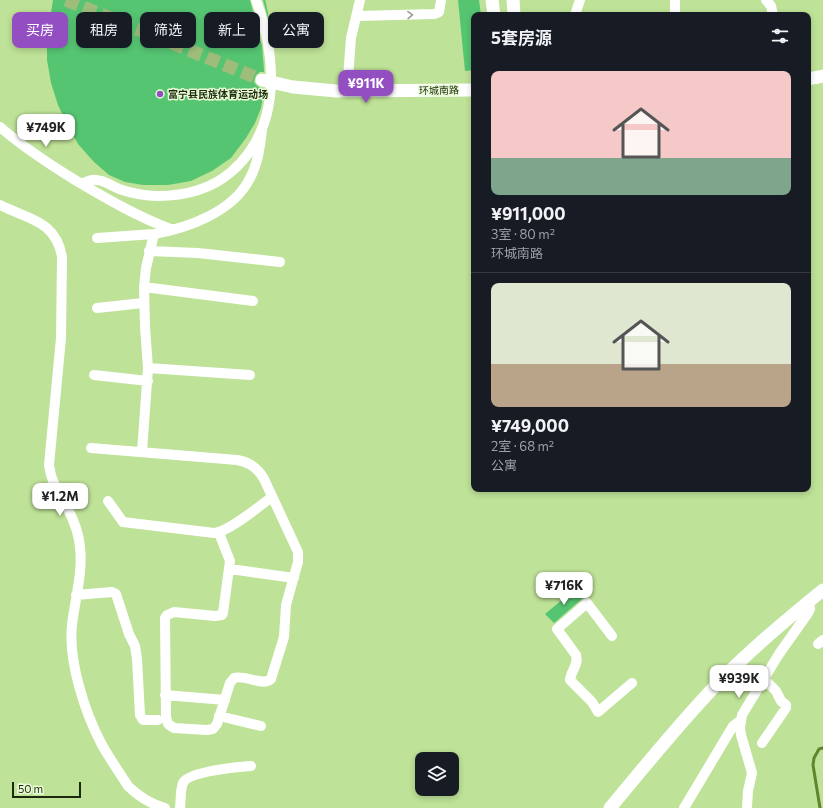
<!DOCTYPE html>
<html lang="zh">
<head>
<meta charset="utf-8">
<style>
	body { margin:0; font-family:Commissioner,"Noto Sans SC",sans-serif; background:#242831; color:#f1f3f6; height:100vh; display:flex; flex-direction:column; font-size:15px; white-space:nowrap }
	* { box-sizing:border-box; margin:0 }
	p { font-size:13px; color:#9ea1a6 }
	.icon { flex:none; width:22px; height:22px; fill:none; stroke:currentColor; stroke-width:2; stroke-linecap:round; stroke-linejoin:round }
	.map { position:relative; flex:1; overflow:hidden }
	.sheet { position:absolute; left:471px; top:12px; width:340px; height:480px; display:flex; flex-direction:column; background:#171b24; border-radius:8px; box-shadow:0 2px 6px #0003 }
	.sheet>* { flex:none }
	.hud { position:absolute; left:12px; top:12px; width:380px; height:36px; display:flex; gap:8px }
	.fabs { position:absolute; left:415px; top:752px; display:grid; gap:8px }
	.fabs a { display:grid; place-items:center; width:44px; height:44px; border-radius:8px; background:#171b24; box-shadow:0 2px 6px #0003; font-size:20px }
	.scale { position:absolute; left:12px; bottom:10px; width:69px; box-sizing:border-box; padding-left:4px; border:2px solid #1c290c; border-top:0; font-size:11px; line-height:14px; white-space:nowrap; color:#1c290c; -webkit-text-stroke:3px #e9fcd7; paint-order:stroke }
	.price { position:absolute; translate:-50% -34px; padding:0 9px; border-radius:8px; background:#fff; color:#222; font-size:13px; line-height:26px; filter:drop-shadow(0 1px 2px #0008) }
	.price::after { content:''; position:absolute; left:50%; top:24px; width:12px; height:9px; margin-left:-6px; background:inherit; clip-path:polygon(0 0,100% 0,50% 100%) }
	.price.current { background:#934ec2; color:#fff }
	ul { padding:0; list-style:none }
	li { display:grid; align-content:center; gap:8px; height:212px; padding:0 20px }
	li+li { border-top:1px solid #363941 }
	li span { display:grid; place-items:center; height:124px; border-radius:8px; color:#555 }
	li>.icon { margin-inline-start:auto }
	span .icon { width:72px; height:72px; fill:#fffc; stroke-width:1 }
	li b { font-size:17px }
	h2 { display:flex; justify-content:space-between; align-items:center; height:48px; padding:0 20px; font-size:17px }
	.tag { padding:0 14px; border-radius:8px; background:#171b24; box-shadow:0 2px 6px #0003; font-size:14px; line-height:36px }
	.tag.current { background:#934ec2; color:#fff }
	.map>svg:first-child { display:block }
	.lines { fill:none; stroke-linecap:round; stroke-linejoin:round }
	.stream { stroke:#60862c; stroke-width:3 }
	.building { fill:#56c572 }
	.major-tunnel { stroke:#9ebd7b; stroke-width:13; stroke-dasharray:13 6; stroke-linecap:butt }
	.minor { stroke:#fff; stroke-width:10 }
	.major { stroke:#fff; stroke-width:13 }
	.oneway { stroke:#999f92 }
	.poi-dot { fill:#934ec2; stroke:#e9fcd7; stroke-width:1.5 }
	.labels { text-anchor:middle; stroke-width:3; stroke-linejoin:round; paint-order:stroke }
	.street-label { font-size:10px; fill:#1c290c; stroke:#e9fcd7 }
	.poi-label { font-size:10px; font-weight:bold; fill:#1c290c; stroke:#e9fcd7; text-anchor:start }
</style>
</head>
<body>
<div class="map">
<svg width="823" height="808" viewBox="0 0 823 808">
	<rect width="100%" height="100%" fill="#bee297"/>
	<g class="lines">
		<path class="stream" d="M 820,808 L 813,765 L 814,758 L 819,749 L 823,748"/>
	</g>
	<path class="building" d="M 53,0 L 250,0 L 262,46 L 264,69 L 264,72 L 260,72 L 256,75 L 254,82 L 257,86 L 264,89 L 264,91 L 261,108 L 255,123 L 246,138 L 231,158 L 212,171 L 191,181 L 168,185 L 143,185 L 125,182 L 109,175 L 94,162 L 78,144 L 68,126 L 58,105 L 51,83 L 47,60 L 47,39 Z
		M 263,0 L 265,0 L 266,3 L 271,29 Z
		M 458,0 L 479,0 L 481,15 L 474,15 L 474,70 L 465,71 Z
		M 575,589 L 583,598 L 554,623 L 545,614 Z"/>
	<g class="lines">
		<path class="major-tunnel" d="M 66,0 L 262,80"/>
		<path class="minor" d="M 766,0 L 771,6 L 773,15
			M 575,15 L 580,0
			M 675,15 L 675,0
			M 357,16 L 434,14 L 439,12 L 441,0
			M 347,91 L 351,38 L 360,0
			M 0,127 C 23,147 49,164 75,180 C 107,199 138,217 173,230
			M 82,184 C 86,182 91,179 96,180 C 104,180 112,186 119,189 C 131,193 145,196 157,196 C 184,196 210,190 231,172 C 282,128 277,58 256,0
			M 0,205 C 27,219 56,220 62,257 L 61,338 L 49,465 C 51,483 60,495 68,509 C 74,521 79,534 80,547 C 83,573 75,599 72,625 C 68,661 85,713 102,745 C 110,759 119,772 128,786 C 138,796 151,804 165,808
			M 97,238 L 154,234
			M 149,251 L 198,253 L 280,262
			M 144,287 L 253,301
			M 97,308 L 143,303
			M 148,368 L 250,375
			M 94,375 L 148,381
			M 91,448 L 237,460 C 250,462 258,468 264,479 L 298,552 L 298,562 L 286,605 L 284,637 L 271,679 C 262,687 245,674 234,678 L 230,683 L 217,724 L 213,729 L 207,730 L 174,728 L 168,724 L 166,717 L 165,618 L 167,615 L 174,612 L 215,616 L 222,615 L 223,613 L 230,561 L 219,533
			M 142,452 L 148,368 L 145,327 L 144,287 L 146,268 L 154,234 C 188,228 232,212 249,180 C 258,164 260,147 262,130
			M 108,501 L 123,522 L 214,533 C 229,532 259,506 272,497
			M 230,569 L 294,578
			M 76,595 L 112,592 L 116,594 L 129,634 L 135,646 L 137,659 L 140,715 L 143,720 L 158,720
			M 612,636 L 587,603 L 557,629 L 576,655 C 579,665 571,670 570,680 L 592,702 L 598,712 L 632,683
			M 818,644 L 823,640
			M 165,695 L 225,700
			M 219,716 L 261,726
			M 762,743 L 786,708 L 786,705 L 781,701 L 776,691 L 764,679
			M 180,808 C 181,800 180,790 183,783 C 188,771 239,767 251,766
			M 684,808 L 733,726 L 741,720
			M 747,808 L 748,791 L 752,773 L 741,735 L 740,728 L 742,715 L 779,654 L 808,613 L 810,609 L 809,601"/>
		<path class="major" d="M 492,0 L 494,15
			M 513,0 L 514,15
			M 808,79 L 823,76
			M 262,80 L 293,87 L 336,91 L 474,90
			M 610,808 C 646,765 681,721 720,681 C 752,648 787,619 823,590"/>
	</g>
	<defs><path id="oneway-chevron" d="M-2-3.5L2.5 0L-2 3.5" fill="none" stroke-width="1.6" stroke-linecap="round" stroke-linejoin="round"/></defs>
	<use class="oneway" href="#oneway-chevron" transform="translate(410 15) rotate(-1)"/>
	<circle class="poi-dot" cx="160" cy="94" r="4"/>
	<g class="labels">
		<g class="street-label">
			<text transform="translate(439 90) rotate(-1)" y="4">环城南路</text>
		</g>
		<g class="poi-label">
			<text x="168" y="98">富宁县民族体育运动场</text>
		</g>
	</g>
</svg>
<div class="fabs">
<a><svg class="icon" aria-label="layers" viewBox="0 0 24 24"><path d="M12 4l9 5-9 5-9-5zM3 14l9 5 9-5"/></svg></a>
</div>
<div class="scale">50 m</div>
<b class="price current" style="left:366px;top:104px">¥911K</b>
<b class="price" style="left:46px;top:148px">¥749K</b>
<b class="price" style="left:60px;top:517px">¥1.2M</b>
<b class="price" style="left:564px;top:606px">¥716K</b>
<b class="price" style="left:739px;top:699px">¥939K</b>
<div class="hud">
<a class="tag current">买房</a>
<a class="tag">租房</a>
<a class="tag">筛选</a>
<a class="tag">新上</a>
<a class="tag">公寓</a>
</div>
<section class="sheet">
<h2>5套房源<svg class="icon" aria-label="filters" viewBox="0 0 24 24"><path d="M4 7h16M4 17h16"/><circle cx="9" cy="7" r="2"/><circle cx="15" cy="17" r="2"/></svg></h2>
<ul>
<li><span style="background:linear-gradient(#f6c9c9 70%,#7fa58c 0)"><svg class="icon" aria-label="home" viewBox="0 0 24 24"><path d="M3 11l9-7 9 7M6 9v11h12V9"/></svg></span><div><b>¥911,000</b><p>3室 · 80 m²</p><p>环城南路</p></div></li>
<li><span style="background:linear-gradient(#dfe7d0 65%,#b9a48a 0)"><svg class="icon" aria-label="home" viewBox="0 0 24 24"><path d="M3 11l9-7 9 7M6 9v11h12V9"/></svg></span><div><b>¥749,000</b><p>2室 · 68 m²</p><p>公寓</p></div></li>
</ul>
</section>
</div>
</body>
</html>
